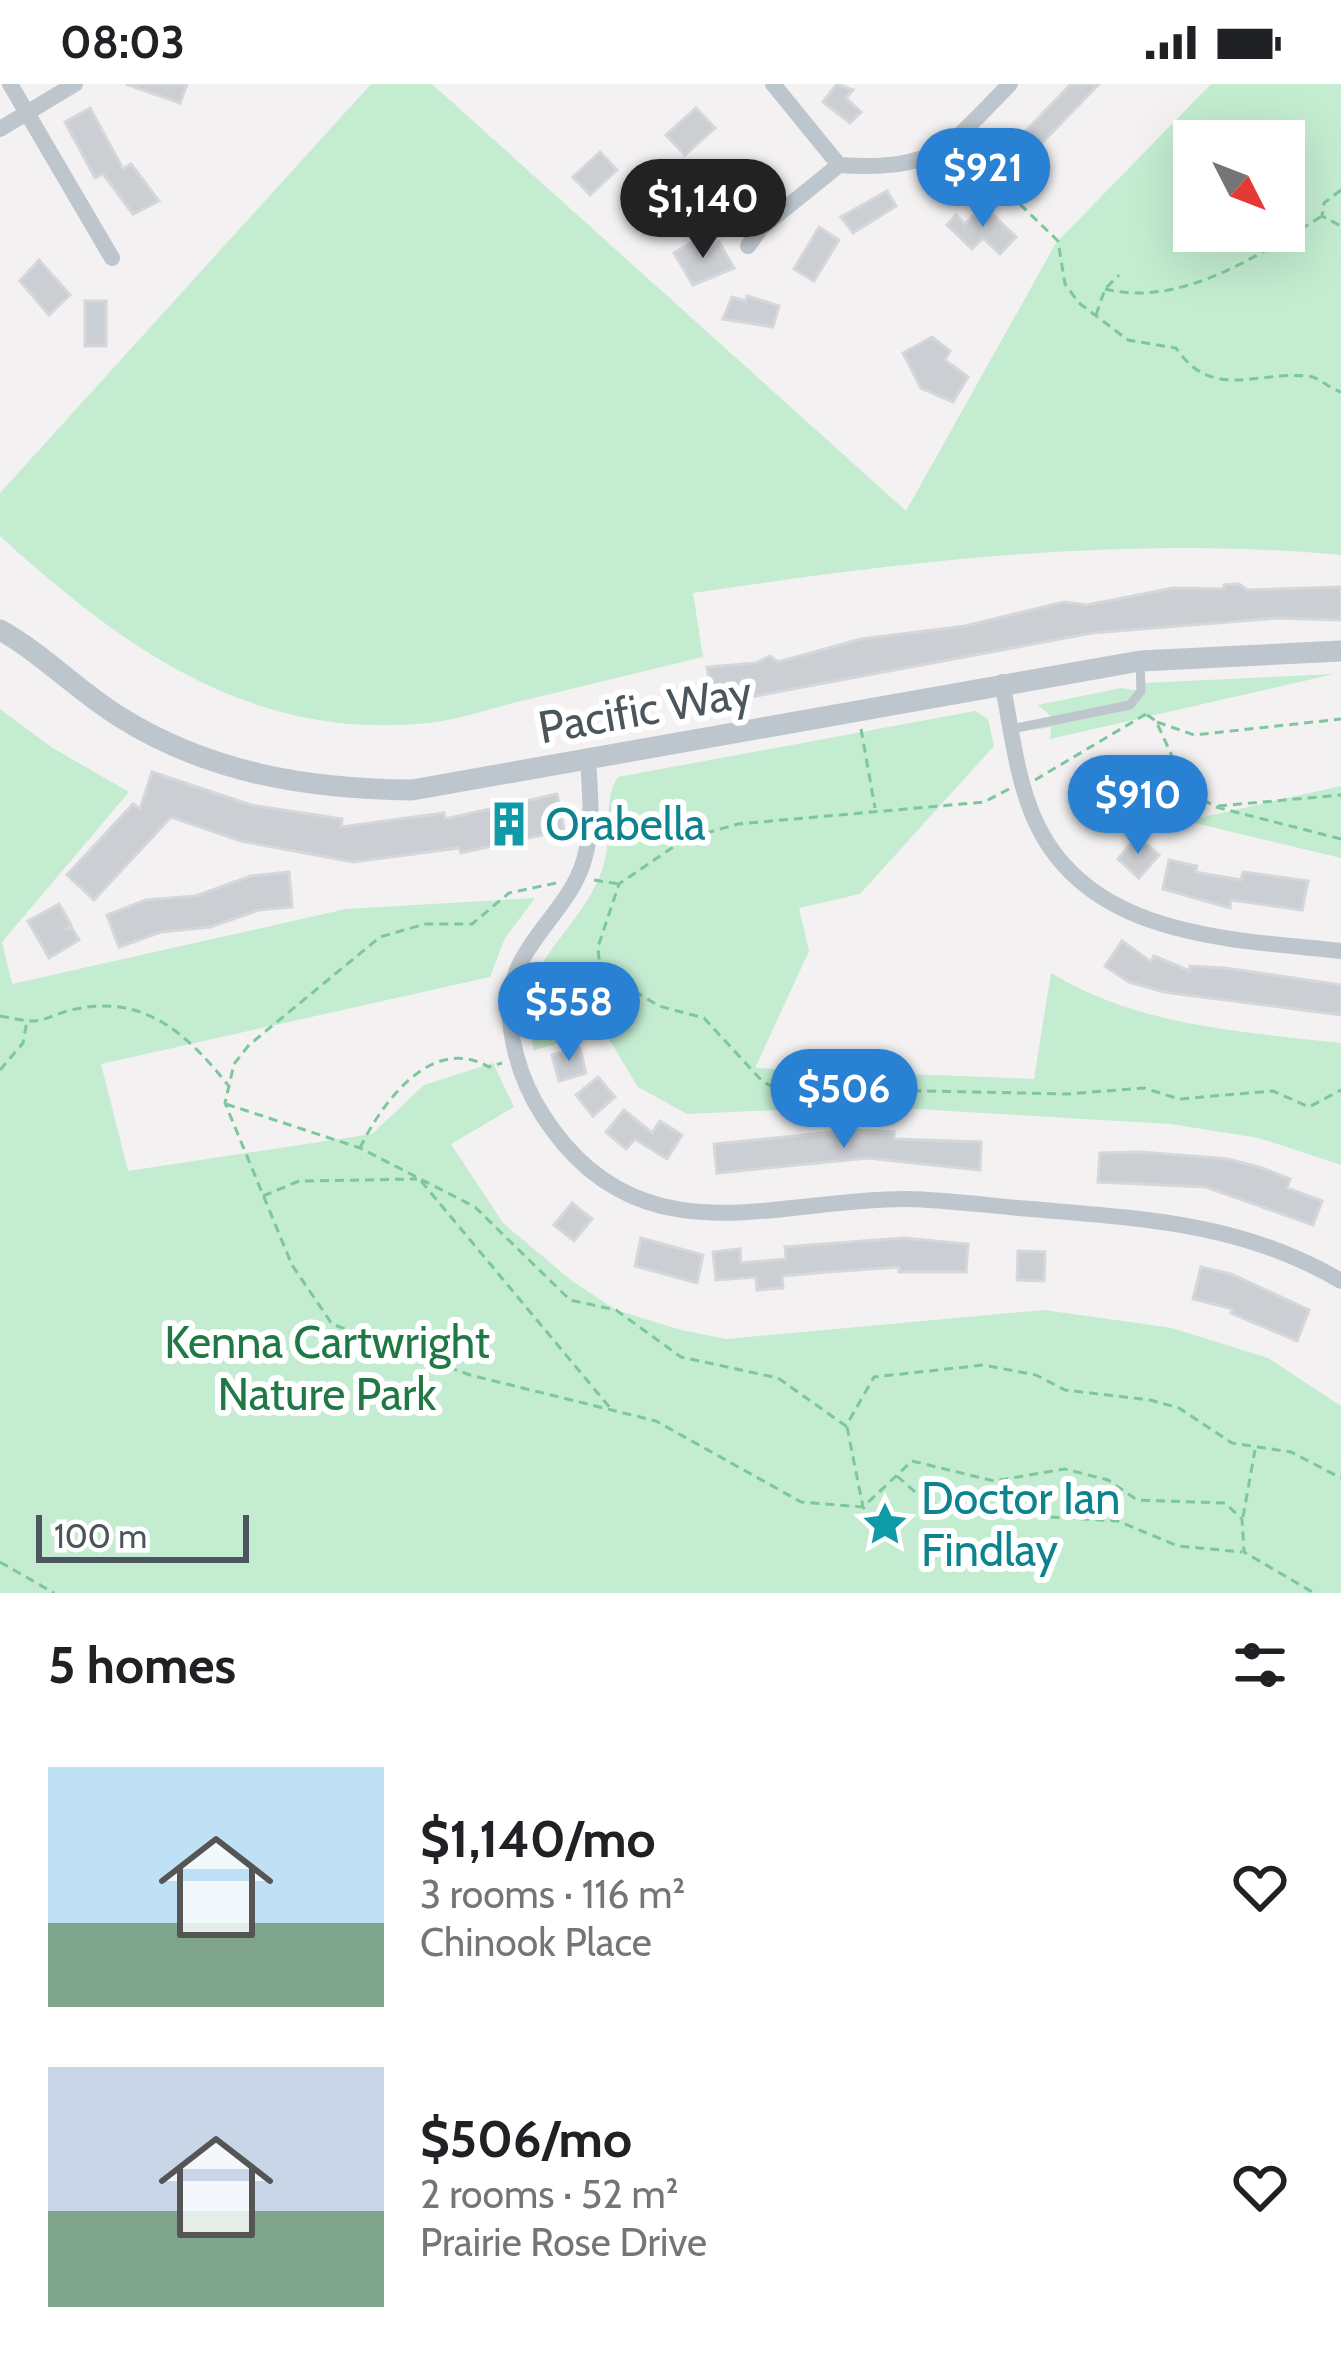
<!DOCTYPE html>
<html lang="en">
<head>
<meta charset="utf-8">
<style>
	body { margin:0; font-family:Cabin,sans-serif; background:#f2f2f2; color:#202124; height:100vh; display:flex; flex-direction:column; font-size:45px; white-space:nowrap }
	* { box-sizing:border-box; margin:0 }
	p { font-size:39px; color:#757577 }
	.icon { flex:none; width:66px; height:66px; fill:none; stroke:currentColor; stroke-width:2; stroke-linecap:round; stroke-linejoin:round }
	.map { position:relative; height:1509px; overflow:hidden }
	.sheet { display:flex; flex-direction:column; background:#fff; flex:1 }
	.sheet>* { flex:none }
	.needle { width:78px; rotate:132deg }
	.tools { position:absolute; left:1173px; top:36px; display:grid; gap:24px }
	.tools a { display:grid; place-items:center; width:132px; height:132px; border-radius:0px; background:#fff; box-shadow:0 12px 48px #0002; font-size:60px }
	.scale { position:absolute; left:36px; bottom:30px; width:213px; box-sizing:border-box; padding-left:12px; border:6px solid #4a555c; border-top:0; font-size:33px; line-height:42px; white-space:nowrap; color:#4a555c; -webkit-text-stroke:9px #fff; paint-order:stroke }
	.price { position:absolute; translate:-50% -102px; padding:0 27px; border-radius:42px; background:#2981d4; color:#fff; font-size:39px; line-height:78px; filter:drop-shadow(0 3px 6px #0008) }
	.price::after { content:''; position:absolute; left:50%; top:72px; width:36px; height:27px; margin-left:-18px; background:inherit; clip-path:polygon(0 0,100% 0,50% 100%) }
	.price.current { background:#222; color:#fff }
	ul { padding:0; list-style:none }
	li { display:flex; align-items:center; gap:36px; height:300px; padding:0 48px }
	li span { display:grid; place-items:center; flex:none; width:336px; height:240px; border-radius:0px; color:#555 }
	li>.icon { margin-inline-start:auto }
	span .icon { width:144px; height:144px; fill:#fffc; stroke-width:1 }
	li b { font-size:51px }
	h2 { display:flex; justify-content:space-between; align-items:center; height:144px; padding:0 48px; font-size:51px }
	.status { display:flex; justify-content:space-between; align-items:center; height:84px; padding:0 60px; background:#fff; direction:ltr }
	.status svg { height:33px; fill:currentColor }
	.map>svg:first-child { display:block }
	.green { fill:#c3ecd0; fill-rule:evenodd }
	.building { fill:#cbced2; stroke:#d5d7db; stroke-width:3 }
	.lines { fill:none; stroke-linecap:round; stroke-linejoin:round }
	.path { stroke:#7ec79d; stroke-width:3; stroke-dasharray:9 6; stroke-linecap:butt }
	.service { stroke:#bdc6cc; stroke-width:9 }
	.minor { stroke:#bdc6cc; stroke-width:16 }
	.tertiary { stroke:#bdc6cc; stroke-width:21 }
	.labels { text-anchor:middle; stroke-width:12; stroke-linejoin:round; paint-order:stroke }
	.street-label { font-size:45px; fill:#4a555c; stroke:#fff }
	.culture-label { font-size:45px; fill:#0d838f; stroke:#fff; text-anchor:start }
	.park-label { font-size:45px; fill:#207845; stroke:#fff }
</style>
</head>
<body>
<div class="status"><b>08:03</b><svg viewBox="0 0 49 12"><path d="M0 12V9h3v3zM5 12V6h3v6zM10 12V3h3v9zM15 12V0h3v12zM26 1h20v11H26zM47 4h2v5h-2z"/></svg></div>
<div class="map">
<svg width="1341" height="1509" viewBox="0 0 1341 1509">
	<rect width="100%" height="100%" fill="#f3f1f1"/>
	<path class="green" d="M 371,0 L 432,0 L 906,427 L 1056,159 L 1211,0 L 1341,0 L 1341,471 C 1125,451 906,477 693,509 L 703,573 C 641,588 579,603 517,618 C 488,625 458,636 428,639 C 251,657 123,564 0,452 L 0,409 ZM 1194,57 L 1284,57 L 1284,147 L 1194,147 Z
		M 1334,590 L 1050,655 L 1051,643 L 1033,646 L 1031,637 L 1051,632 L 1038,621 L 1121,604 L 1142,607 L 1144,599 Z
		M 0,625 L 51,663 L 129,708 L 2,858 L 12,900 L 346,825 L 535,814 L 505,854 L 490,893 L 101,980 L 128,1087 L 372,1050 L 424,1001 L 493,979 L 514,1023 L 451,1060 L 503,1139 L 572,1197 L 616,1226 L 681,1246 L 726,1255 L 1044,1226 L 1172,1244 L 1268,1274 L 1341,1322 L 1341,1509 L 0,1509 Z
		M 975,627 L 988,635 L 994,662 L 860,810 L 799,824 L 809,867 L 755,984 L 1034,995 L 1051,889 C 1141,943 1239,947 1341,959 L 1341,1081 L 1259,1054 L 1171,1040 L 865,1022 L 687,1030 L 638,1003 L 604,947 L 534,966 C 510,875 579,855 603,783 C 613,755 602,715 618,693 Z
		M 1341,702 L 1341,774 L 1186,737 Z"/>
	<path class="building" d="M 126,0 L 187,0 L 180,19 Z
		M 837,0 L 853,6 L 846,14 L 861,28 L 850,39 L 823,18 Z
		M 1071,0 L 1099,0 L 1011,91 L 997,77 Z
		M 90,24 L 123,85 L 131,80 L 159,117 L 133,130 L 103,90 L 95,94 L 65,38 Z
		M 696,24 L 715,44 L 685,71 L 666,51 Z
		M 600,68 L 617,86 L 590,111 L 573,93 Z
		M 887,107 L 896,122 L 853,149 L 841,133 Z
		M 983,121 L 1016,153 L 1000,170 L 983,154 L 972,165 L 947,141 L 956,131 L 965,140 Z
		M 819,143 L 839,156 L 814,197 L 794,185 Z
		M 702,152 L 709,164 L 719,158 L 734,184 L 693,201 L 674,169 Z
		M 39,176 L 70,211 L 49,231 L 20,197 Z
		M 747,212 L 779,222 L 773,243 L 723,235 L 732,213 L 746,217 Z
		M 85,217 L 106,217 L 106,262 L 85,262 Z
		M 932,253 L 950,267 L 945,276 L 968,293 L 953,318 L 921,304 L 903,269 Z
		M 1239,500 L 1247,506 L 1341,503 L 1341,536 L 1277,534 L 1092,549 L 713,620 L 707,583 L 756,579 L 770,572 L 778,578 L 861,555 L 965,542 L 1064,518 L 1087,521 L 1173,504 L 1224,505 L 1224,501 Z
		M 152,688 L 251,721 L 342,735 L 341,743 L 444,729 L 445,735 L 557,710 L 564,746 L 461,769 L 459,764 L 353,778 L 241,757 L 171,733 L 94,816 L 67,791 L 133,720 L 140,725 Z
		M 1137,752 L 1159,771 L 1139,794 L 1118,775 Z
		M 1169,776 L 1197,782 L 1195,788 L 1241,796 L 1243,788 L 1308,797 L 1302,826 L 1231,816 L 1230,824 L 1163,805 Z
		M 289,788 L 292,823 L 259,826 L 210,843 L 161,848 L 119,863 L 107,831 L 146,816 L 196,812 L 251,792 Z
		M 59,820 L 71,841 L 67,845 L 72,844 L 79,856 L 49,874 L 28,837 Z
		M 1122,857 L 1151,878 L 1154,872 L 1190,887 L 1190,882 L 1225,884 L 1341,901 L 1341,931 L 1164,908 L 1129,898 L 1105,882 Z
		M 580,964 L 586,989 L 559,997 L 552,971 Z
		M 598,993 L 615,1013 L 593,1032 L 576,1011 Z
		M 624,1026 L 652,1049 L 660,1037 L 682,1051 L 667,1075 L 635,1055 L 626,1065 L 606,1048 Z
		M 853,1046 L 894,1048 L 894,1055 L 981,1058 L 980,1086 L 868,1074 L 717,1089 L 714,1060 Z
		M 1140,1068 L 1228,1075 L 1262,1084 L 1290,1095 L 1287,1104 L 1322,1117 L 1313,1141 L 1206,1103 L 1098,1098 L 1100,1069 Z
		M 572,1119 L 592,1135 L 574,1157 L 554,1141 Z
		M 641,1154 L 703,1171 L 697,1199 L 635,1182 Z
		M 904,1154 L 968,1160 L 966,1188 L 899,1188 L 899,1183 L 827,1188 L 782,1192 L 783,1204 L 757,1206 L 756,1193 L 716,1196 L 713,1168 L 740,1165 L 741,1179 L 786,1175 L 785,1163 Z
		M 1018,1167 L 1045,1168 L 1044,1197 L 1017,1196 Z
		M 1201,1183 L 1231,1190 L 1309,1226 L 1297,1257 L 1231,1229 L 1233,1225 L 1193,1215 Z"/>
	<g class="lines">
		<path class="path" d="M 966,68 L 1058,157 L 1065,200 L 1079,219 L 1128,256 L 1176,264 C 1212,317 1256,287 1307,292 C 1320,293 1328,304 1341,308
			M 1341,106 L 1324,119 L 1322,132 L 1341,142
			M 1105,205 C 1181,224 1259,171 1322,132
			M 1096,231 L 1105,205 L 1119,191
			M 1147,631 L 1156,637 L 1188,707 L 1216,723 L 1341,755
			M 1157,638 L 1194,651 L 1341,635
			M 861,645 L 875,724
			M 1035,696 L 1146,630
			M 1009,705 L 984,718 L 738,740 L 685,755 L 619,800 L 598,863 L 600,886 L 659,922 L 704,934 L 763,998 L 796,1013 L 880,1006 L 1067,1010 L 1144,1004 L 1179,1015 L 1273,1007 L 1309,1023 L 1341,1006
			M 1218,722 L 1341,711
			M 594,796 L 619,800
			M 556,799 L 509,809 L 472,840 L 425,840 L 380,853 L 249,961 L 234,980 L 225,1019 L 292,1181 L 332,1240 L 470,1291 L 656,1337 L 801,1418 L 863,1423 L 912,1377 L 994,1397 L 1065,1385 L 1108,1396 L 1137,1416 L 1225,1419 L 1242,1435 L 1244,1468 L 1314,1509
			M 0,932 L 27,937
			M 0,986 L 23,959 L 27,937 C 45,938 54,930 71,926 C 144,909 186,949 228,1001
			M 226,1020 L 360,1064 L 475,1123 L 570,1216 L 616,1226 L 681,1273 L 778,1294 L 846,1342 L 874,1293 L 983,1281 L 1036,1291 L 1065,1306 L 1150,1316 L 1179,1324 L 1232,1359 L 1291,1368 L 1341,1394
			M 360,1064 C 382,1018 432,950 489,983 L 502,979
			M 421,1097 L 611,1325
			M 263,1112 L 299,1097 L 417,1095
			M 847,1343 L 863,1423 L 880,1444
			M 897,1392 L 925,1417 L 951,1427 L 1118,1437 L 1178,1462 L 1242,1468
			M 1243,1433 L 1255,1366
			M 0,1478 L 54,1509"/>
		<path class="service" d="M 1012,645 L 1130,621 L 1141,607 L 1140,577"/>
		<path class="minor" d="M 10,0 L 112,174
			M 773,0 L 839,81 C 936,87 946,65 1010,0
			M 0,45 L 75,0
			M 748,162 L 761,144 L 839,81
			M 1002,598 C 1011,642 1016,693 1034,734 C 1086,854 1231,855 1341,867
			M 588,676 C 590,709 594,743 584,776 C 567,835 501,866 510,937 C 515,985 533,1023 564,1060 C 658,1171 784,1114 907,1115 C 952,1116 998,1123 1043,1126 C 1150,1135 1247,1141 1341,1197"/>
		<path class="tertiary" d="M 0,546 C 43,570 78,607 120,633 C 209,689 308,705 412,706 L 1140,577 L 1341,567"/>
	</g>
	<defs>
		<g id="building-bare" transform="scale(3.6)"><path d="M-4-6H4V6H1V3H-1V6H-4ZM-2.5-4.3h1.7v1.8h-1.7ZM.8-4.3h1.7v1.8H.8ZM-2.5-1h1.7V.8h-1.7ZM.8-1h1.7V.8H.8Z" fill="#0f9aa8" stroke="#fff" stroke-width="2.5" paint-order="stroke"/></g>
		<g id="sight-bare" transform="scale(3.6)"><path d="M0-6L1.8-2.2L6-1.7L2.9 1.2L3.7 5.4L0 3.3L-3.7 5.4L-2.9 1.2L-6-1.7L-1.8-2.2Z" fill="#0f9aa8" stroke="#fff" stroke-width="2.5" paint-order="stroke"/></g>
	</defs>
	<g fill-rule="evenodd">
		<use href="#building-bare" x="509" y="740"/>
		<use href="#sight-bare" x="885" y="1440"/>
	</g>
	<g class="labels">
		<g class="street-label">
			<text transform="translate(645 625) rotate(-10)" y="16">Pacific Way</text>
		</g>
		<g class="culture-label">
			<text x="545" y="756">Orabella</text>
			<text x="921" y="1430">Doctor Ian<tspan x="921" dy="52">Findlay</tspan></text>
		</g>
		<g class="park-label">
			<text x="327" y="1274">Kenna Cartwright<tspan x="327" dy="52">Nature Park</tspan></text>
		</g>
	</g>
</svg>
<div class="tools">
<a><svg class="needle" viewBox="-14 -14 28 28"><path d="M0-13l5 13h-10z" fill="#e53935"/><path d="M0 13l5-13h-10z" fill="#757577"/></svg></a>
</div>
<div class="scale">100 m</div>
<b class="price" style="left:983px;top:146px">$921</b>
<b class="price current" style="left:703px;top:177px">$1,140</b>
<b class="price" style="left:1138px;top:773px">$910</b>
<b class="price" style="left:569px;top:980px">$558</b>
<b class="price" style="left:844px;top:1067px">$506</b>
</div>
<section class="sheet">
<h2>5 homes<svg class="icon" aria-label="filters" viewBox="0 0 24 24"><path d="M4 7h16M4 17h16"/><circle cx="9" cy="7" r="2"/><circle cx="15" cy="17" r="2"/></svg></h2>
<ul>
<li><span style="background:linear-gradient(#bfe0f5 65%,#7fa58c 0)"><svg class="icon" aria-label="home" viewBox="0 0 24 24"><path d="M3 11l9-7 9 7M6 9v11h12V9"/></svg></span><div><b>$1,140/mo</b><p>3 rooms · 116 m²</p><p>Chinook Place</p></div><svg class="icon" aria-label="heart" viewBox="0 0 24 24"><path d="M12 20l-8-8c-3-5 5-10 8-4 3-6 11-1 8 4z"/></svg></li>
<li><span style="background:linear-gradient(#c9d6e8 60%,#7fa58c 0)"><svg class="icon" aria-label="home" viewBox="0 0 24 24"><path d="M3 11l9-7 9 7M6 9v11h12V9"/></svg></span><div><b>$506/mo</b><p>2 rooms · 52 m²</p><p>Prairie Rose Drive</p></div><svg class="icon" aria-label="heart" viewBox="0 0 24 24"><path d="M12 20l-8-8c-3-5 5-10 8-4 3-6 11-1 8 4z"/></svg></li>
</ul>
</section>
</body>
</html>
